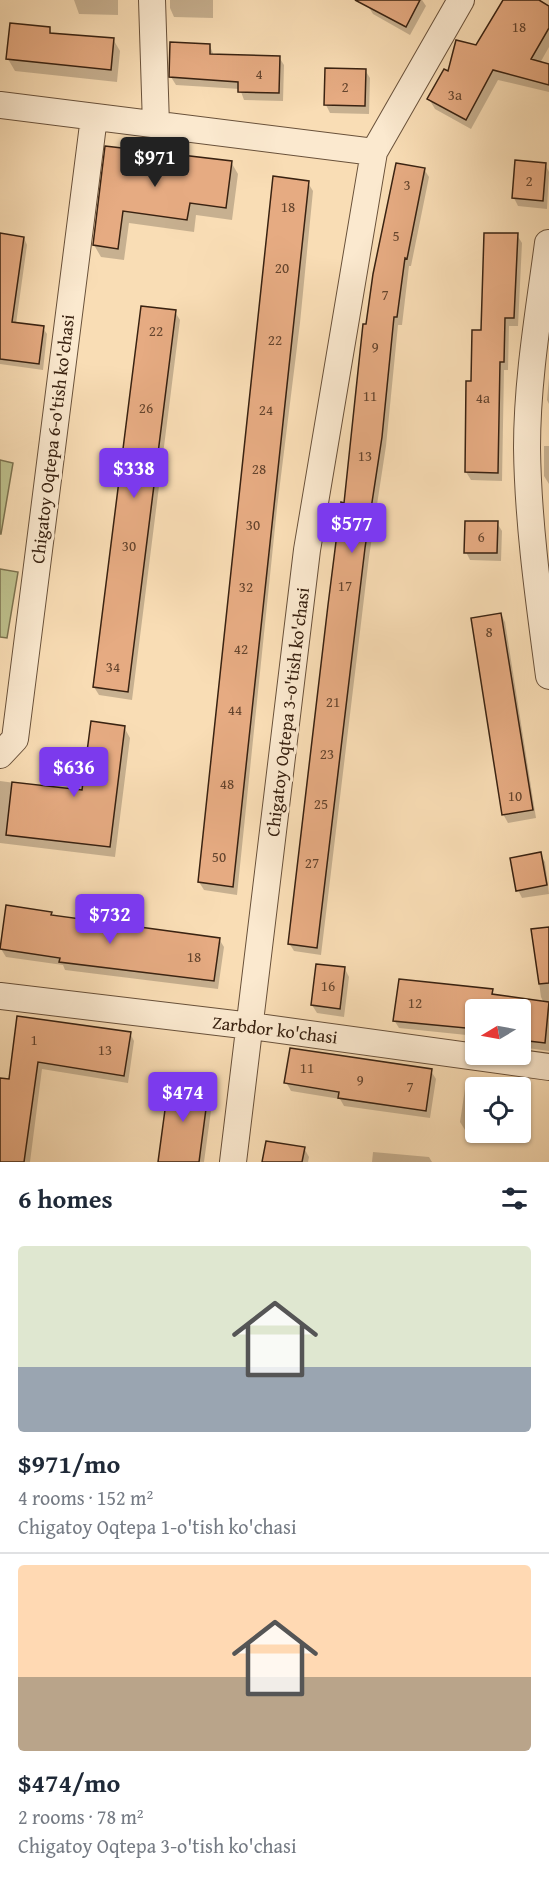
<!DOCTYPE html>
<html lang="en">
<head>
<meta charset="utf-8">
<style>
	body { margin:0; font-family:"Gentium Book Plus",serif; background:#f2f2f3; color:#1f2937; height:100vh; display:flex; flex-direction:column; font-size:22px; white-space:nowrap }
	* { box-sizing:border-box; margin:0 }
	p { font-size:20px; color:#747a83 }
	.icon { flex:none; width:33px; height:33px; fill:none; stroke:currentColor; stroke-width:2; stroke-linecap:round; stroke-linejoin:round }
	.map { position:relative; height:1162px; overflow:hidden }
	.drawer { display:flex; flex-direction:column; background:#fff; flex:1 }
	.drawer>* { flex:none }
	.needle { width:39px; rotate:260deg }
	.controls { position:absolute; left:465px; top:999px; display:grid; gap:12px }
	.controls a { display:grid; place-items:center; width:66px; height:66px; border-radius:6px; background:#fff; box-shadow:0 2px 4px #0004; font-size:30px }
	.price { position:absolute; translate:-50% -51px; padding:0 14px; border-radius:6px; background:#7c3aed; color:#fff; font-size:20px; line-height:39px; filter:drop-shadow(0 2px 3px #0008) }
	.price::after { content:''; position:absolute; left:50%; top:36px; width:18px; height:14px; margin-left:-9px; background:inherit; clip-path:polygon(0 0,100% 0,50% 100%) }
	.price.current { background:#222; color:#fff }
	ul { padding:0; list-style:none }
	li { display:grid; align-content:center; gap:12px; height:318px; padding:0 18px }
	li+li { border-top:2px solid #e0e1e3 }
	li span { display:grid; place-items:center; height:186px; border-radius:6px; color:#555 }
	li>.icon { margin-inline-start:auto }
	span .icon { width:108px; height:108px; fill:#fffc; stroke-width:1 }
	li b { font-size:26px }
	h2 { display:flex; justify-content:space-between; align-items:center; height:72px; padding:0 18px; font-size:26px }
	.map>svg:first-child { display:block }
	.grass { fill:#bec18d; stroke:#7c724f; stroke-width:1.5 }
	.shadow { fill:#0003 }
	.building { fill:#e6ab82; stroke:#392211; stroke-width:1.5 }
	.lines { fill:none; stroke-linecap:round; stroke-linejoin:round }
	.street-casing { stroke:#69513a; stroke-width:28 }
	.street { stroke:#fbe9cf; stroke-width:26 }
	.labels { text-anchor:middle; stroke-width:6; stroke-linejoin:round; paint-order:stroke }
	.number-label { font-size:15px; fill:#64442d }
	.street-label { font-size:18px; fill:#392211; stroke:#fbe9cf }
</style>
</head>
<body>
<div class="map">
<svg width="549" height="1162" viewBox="0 0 549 1162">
	<rect width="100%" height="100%" fill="#f9ddb5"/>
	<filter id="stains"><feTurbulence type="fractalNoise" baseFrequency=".00333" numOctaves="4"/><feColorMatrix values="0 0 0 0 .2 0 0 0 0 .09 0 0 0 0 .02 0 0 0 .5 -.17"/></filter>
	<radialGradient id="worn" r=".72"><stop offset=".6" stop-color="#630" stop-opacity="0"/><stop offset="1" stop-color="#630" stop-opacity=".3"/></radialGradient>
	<path class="grass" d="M 0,460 L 13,463 L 1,534 L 0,534 Z
		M 0,569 L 18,572 L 7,638 L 0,637 Z"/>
	<path class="shadow" d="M 74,0 L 118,0 L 118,15 L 79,14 Z
		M 170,0 L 213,0 L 213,18 L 174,17 L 170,8 Z
		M 372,0 L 422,0 L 426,6 L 410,35 L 373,14 L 368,6 Z
		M 505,0 L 536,0 L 549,8 L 549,47 L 540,63 L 549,65 L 549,92 L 498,80 L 471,129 L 435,109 L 429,99 L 449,73 L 477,47 Z
		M 49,29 L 53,35 L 113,39 L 120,51 L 117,82 L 15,71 L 8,59 Z
		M 210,46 L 214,56 L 279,57 L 284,65 L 283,101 L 244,100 L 240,89 L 176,85 L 171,77 Z
		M 365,70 L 370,78 L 369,114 L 330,113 L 326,105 Z
		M 163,156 L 231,162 L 238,174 L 232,220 L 196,215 L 194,232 L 129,223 L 124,260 L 101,257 L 94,245 Z
		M 545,164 L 549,172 L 547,209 L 518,206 L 514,198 Z
		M 424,169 L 429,177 L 411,266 L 409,266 L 402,325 L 398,325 L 386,446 L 369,557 L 321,955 L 294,951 L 289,943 L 368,326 Z
		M 308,183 L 313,191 L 300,323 L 277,508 L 237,895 L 204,890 L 199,882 Z
		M 0,235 L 24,238 L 27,245 L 16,324 L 43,328 L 47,334 L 43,370 L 0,364 Z
		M 517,235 L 522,243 L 518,326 L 509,326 L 508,370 L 504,370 L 502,481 L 471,480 L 466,472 L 472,383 L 482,331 Z
		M 175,312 L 180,320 L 132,700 L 99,695 L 94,687 Z
		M 549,378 L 549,404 L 547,400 Z
		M 544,446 L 549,446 L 549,484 L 544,476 Z
		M 497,523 L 502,531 L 501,561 L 470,560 L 466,552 Z
		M 501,614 L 505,622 L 536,818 L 508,823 L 503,814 Z
		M 124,727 L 130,738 L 115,857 L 0,843 L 0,781 L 83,792 Z
		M 540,854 L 545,862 L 549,894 L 522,898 L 518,890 Z
		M 51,913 L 53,917 L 219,939 L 224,947 L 218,989 L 65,970 L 63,965 L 6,957 L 1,949 Z
		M 549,928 L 549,1051 L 520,1047 L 520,1010 L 476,1010 L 476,1036 L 399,1028 L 394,1020 L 492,991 L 495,996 L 544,1003 L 541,997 L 532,931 Z
		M 345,969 L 349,977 L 344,1017 L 317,1013 L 312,1005 Z
		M 18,1018 L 130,1033 L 134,1041 L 128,1083 L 42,1069 L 30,1162 L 0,1162 L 0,1079 L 10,1081 Z
		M 431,1071 L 436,1079 L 430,1118 L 344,1106 L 340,1099 L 291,1091 L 286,1082 Z
		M 466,1082 L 501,1088 L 476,1088 L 476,1131 L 465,1130 L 460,1122 Z
		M 208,1088 L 213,1096 L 204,1162 L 160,1162 L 167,1118 Z
		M 484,1132 L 502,1132 L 501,1135 Z
		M 267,1142 L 304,1148 L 309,1157 L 308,1162 L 264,1162 Z
		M 373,1152 L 429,1157 L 432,1162 L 372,1162 Z"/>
	<path class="building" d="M 355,0 L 420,0 L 406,27 Z
		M 503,0 L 539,0 L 549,6 L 549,28 L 531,59 L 549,64 L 549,85 L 493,70 L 466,120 L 427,99 L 444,69 L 448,71 L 456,40 L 476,45 Z
		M 10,23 L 50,27 L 50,33 L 114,38 L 111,70 L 6,59 Z
		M 170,42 L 210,44 L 210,54 L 280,56 L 279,93 L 238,92 L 238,82 L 169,77 Z
		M 325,68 L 366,69 L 365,106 L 324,105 Z
		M 105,146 L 232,161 L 226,208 L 190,203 L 187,220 L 123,211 L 118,249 L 93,245 Z
		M 515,160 L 546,163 L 543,201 L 512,198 Z
		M 396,163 L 425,168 L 407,259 L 405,258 L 397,317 L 394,317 L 382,437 L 365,548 L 317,948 L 288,944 L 328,605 L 341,502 L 344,503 L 363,324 L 366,324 L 373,274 Z
		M 273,176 L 309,181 L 233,887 L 198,882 Z
		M 0,233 L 24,237 L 12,322 L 44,326 L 39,364 L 0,359 Z
		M 484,233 L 518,233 L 514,318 L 505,318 L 504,362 L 500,362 L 498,473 L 465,472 L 466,381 L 471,381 L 472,330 L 481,330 Z
		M 141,306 L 176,310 L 128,692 L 93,687 Z
		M 465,521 L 498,521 L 497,553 L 464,553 Z
		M 501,613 L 533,810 L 502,815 L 471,618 Z
		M 91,721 L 125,726 L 110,847 L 6,835 L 12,782 L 82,790 Z
		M 541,852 L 547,885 L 516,891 L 510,858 Z
		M 6,905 L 52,912 L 51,915 L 220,938 L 214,981 L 59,962 L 60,958 L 0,949 Z
		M 549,927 L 549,983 L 539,984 L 531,929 Z
		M 316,964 L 345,967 L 340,1009 L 311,1005 Z
		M 399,979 L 493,989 L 492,994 L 549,1002 L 545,1043 L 520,1040 L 520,1010 L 476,1010 L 476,1029 L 393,1021 Z
		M 17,1016 L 131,1032 L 124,1076 L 38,1062 L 24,1162 L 0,1162 L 0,1078 L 9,1079 Z
		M 290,1048 L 432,1069 L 426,1111 L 338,1098 L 339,1092 L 284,1083 Z
		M 169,1080 L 209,1086 L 199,1162 L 158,1162 Z
		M 266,1141 L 305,1147 L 302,1162 L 262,1162 Z"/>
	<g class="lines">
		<g class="street-casing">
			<path id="street" d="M 152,0 L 156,125
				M 0,105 L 374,152
				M 548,243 C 539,311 527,379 527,448 C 528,524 539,601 549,676
				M 0,755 L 15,739 L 94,117
				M 0,996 L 251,1026 L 549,1067
				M 233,1162 L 307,550 L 374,152 L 461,0"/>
		</g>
		<use href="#street" class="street"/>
	</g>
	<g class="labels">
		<g class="number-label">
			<text x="519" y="32">18</text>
			<text x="259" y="79">4</text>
			<text x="345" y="92">2</text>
			<text x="455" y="100">3a</text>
			<text x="529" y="186">2</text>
			<text x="407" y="190">3</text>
			<text x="288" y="212">18</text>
			<text x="396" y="241">5</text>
			<text x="282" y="273">20</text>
			<text x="385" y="300">7</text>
			<text x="156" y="336">22</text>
			<text x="275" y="345">22</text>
			<text x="375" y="352">9</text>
			<text x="370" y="401">11</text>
			<text x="483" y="403">4a</text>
			<text x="146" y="413">26</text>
			<text x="266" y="415">24</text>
			<text x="365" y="461">13</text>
			<text x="259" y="474">28</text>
			<text x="253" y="530">30</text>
			<text x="481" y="542">6</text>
			<text x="129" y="551">30</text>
			<text x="345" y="591">17</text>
			<text x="246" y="592">32</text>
			<text x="489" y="637">8</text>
			<text x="241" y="654">42</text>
			<text x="113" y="672">34</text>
			<text x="333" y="707">21</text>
			<text x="235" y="715">44</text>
			<text x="327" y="759">23</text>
			<text x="227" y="789">48</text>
			<text x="515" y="801">10</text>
			<text x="321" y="809">25</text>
			<text x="219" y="862">50</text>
			<text x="312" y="868">27</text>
			<text x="194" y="962">18</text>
			<text x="328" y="991">16</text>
			<text x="415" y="1008">12</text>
			<text x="34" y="1045">1</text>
			<text x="105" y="1055">13</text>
			<text x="307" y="1073">11</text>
			<text x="360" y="1085">9</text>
			<text x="410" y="1092">7</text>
		</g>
		<g class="street-label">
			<text transform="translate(53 439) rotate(-83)" y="6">Chigatoy Oqtepa 6-o'tish ko'chasi</text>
			<text transform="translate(288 712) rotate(-83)" y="6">Chigatoy Oqtepa 3-o'tish ko'chasi</text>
			<text transform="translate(275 1030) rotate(7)" y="6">Zarbdor ko'chasi</text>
		</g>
	</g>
	<rect width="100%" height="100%" filter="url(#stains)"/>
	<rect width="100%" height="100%" fill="url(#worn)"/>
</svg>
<div class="controls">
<a><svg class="needle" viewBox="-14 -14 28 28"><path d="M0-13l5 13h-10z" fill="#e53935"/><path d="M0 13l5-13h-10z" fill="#747a83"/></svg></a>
<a><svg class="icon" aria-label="locate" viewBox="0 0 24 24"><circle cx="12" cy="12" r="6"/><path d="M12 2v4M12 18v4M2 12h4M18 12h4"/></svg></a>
</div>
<b class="price current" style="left:155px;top:188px">$971</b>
<b class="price" style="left:134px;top:499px">$338</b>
<b class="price" style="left:352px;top:554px">$577</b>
<b class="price" style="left:74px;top:798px">$636</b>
<b class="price" style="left:110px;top:945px">$732</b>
<b class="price" style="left:183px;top:1123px">$474</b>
</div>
<section class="drawer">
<h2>6 homes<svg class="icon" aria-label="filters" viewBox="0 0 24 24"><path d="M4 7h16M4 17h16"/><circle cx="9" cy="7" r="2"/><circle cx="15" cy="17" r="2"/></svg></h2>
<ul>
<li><span style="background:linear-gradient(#dfe7d0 65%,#9aa5b1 0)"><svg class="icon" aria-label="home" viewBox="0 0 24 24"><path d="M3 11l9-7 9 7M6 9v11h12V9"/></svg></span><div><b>$971/mo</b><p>4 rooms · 152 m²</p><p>Chigatoy Oqtepa 1-o'tish ko'chasi</p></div></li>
<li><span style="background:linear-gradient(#ffd9b3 60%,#b9a48a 0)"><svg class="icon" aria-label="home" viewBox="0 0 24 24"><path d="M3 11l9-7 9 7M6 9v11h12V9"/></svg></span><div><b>$474/mo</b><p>2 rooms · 78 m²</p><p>Chigatoy Oqtepa 3-o'tish ko'chasi</p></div></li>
</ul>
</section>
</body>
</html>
